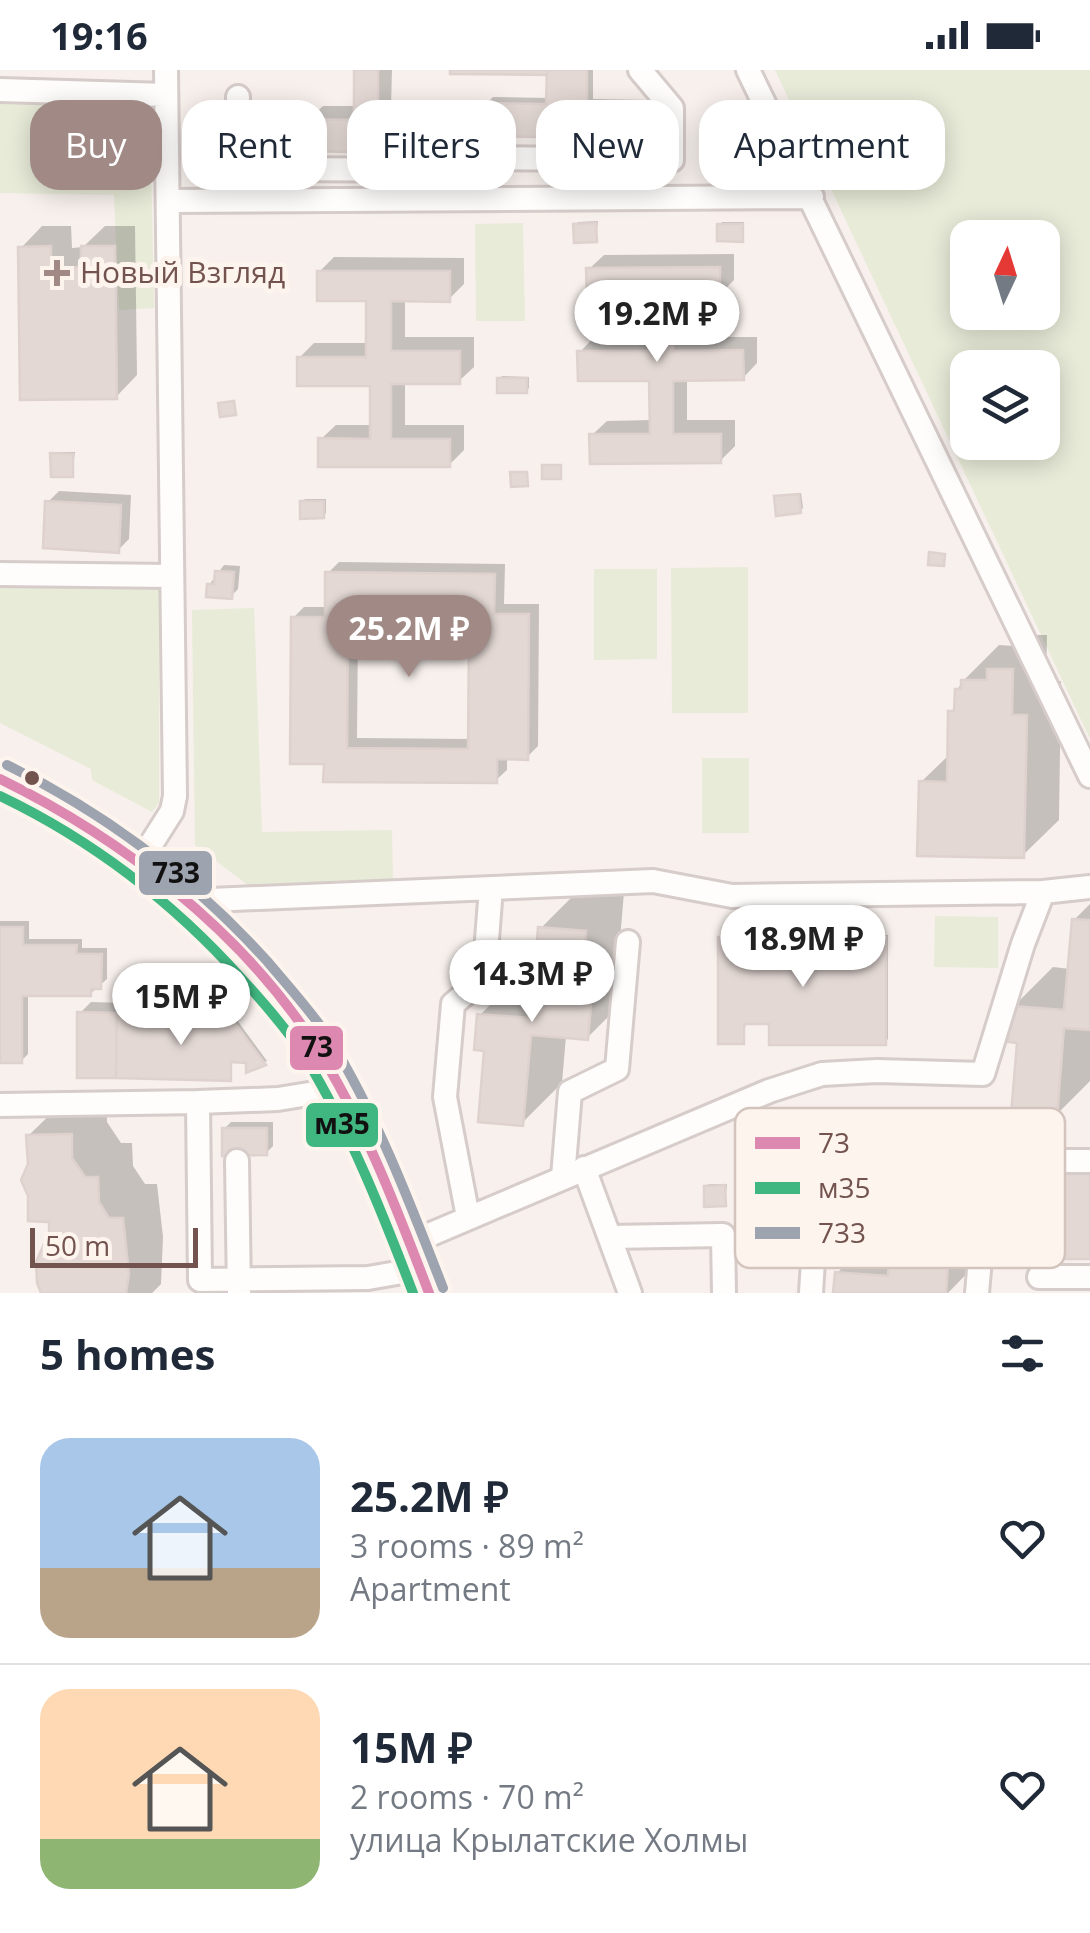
<!DOCTYPE html>
<html lang="en">
<head>
<meta charset="utf-8">
<style>
	body { margin:0; font-family:"Open Sans",sans-serif; background:#f6f6f7; color:#1f2937; height:100vh; display:flex; flex-direction:column; font-size:38px; white-space:nowrap }
	* { box-sizing:border-box; margin:0 }
	p { font-size:32px; color:#747a83 }
	.icon { flex:none; width:55px; height:55px; fill:none; stroke:currentColor; stroke-width:2; stroke-linecap:round; stroke-linejoin:round }
	.map { position:relative; height:1223px; overflow:hidden }
	.panel { display:flex; flex-direction:column; background:#fff; flex:1 }
	.panel>* { flex:none }
	.top-card { position:absolute; left:30px; top:30px; width:1030px; height:90px; display:flex; gap:20px }
	.needle { width:65px; rotate:4deg }
	.tools { position:absolute; left:950px; top:150px; display:grid; gap:20px }
	.tools a { display:grid; place-items:center; width:110px; height:110px; border-radius:20px; background:#fff; box-shadow:0 5px 25px #0003; font-size:50px }
	.scale { position:absolute; left:30px; bottom:25px; width:168px; box-sizing:border-box; padding-left:10px; border:5px solid #73534e; border-top:0; font-size:28px; line-height:35px; white-space:nowrap; color:#73534e; -webkit-text-stroke:8px #fef4ee; paint-order:stroke }
	.price { position:absolute; translate:-50% -85px; padding:0 22px; border-radius:35px; background:#fff; color:#222; font-size:32px; line-height:65px; filter:drop-shadow(0 2px 5px #0008) }
	.price::after { content:''; position:absolute; left:50%; top:60px; width:30px; height:22px; margin-left:-15px; background:inherit; clip-path:polygon(0 0,100% 0,50% 100%) }
	.price.active { background:#a18a85; color:#fff }
	ul { padding:0; list-style:none }
	li { display:flex; align-items:center; gap:30px; height:250px; padding:0 40px }
	li+li { border-top:2px solid #e0e1e3 }
	li span { display:grid; place-items:center; flex:none; width:280px; height:200px; border-radius:30px; color:#555 }
	li>.icon { margin-inline-start:auto }
	span .icon { width:120px; height:120px; fill:#fffc; stroke-width:1 }
	li b { font-size:42px }
	h2 { display:flex; justify-content:space-between; align-items:center; height:120px; padding:0 40px; font-size:42px }
	.tag { padding:0 35px; border-radius:30px; background:#fff; box-shadow:0 5px 25px #0003; font-size:35px; line-height:90px }
	.tag.active { background:#a18a85; color:#fff }
	.status { display:flex; justify-content:space-between; align-items:center; height:70px; padding:0 50px; background:#fff; direction:ltr }
	.status svg { height:28px; fill:currentColor }
	.map>svg:first-child { display:block }
	.green { fill:#e8ebd8; fill-rule:evenodd }
	.shadow { fill:#0003; fill-rule:evenodd }
	.building { fill:#e3d8d4; stroke:#dfd2ce; stroke-width:2.5; fill-rule:evenodd }
	.lines { fill:none; stroke-linecap:round; stroke-linejoin:round }
	.minor-casing { stroke:#d6ccc9; stroke-width:28 }
	.minor { stroke:#fefdfc; stroke-width:22 }
	.bus-1-casing { stroke:#fef4ee; stroke-width:18 }
	.bus-2-casing { stroke:#fef4ee; stroke-width:18 }
	.bus-3-casing { stroke:#fef4ee; stroke-width:18 }
	.bus-1 { stroke:#dc88b1; stroke-width:10 }
	.bus-2 { stroke:#40b781; stroke-width:10 }
	.bus-3 { stroke:#9ea4af; stroke-width:10 }
	.poi-dot { fill:#a18a85; stroke:#fef4ee; stroke-width:4 }
	.bus-dot { fill:#73534e; stroke:#fef4ee; stroke-width:4 }
	.labels { text-anchor:middle; stroke-width:10; stroke-linejoin:round; paint-order:stroke }
	.poi-label { font-size:30px; fill:#73534e; stroke:#fef4ee; text-anchor:start }
	.key { fill:#fef4ee; stroke:#d4c4be; stroke-width:2.5 }
	.key-label { font-size:28px; fill:#73534e }
	.line-badge { stroke:#fef4ee; stroke-width:4 }
	.pale-badge-label { font-size:28px; text-anchor:middle; font-weight:bold; fill:#111 }
</style>
</head>
<body>
<div class="status"><b>19:16</b><svg viewBox="0 0 49 12"><path d="M0 12V9h3v3zM5 12V6h3v6zM10 12V3h3v9zM15 12V0h3v12zM26 1h20v11H26zM47 4h2v5h-2z"/></svg></div>
<div class="map">
<svg width="1090" height="1223" viewBox="0 0 1090 1223">
	<rect width="100%" height="100%" fill="#f7f0ec"/>
	<path class="green" d="M 775,0 L 1090,0 L 1090,669 ZM 968,168 L 1042,168 L 1042,242 L 968,242 ZM 968,298 L 1042,298 L 1042,372 L 968,372 Z
		M 0,31 L 150,33 L 154,238 L 119,240 L 114,125 L 0,123 Z
		M 523,153 L 525,251 L 476,251 L 475,154 Z
		M 748,497 L 748,643 L 672,643 L 671,498 Z
		M 594,499 L 657,499 L 657,589 L 594,590 Z
		M 0,512 L 159,514 L 159,733 L 152,742 L 92,710 L 91,699 L 0,653 Z
		M 254,538 L 262,762 L 392,760 L 393,809 L 249,816 L 195,775 L 192,540 Z
		M 702,688 L 749,688 L 749,763 L 702,763 Z
		M 935,846 L 998,847 L 998,898 L 934,897 Z"/>
	<path class="shadow" d="M 357,0 L 392,0 L 391,37 L 452,38 L 451,66 L 437,81 L 308,50 L 323,36 L 356,36 Z
		M 453,0 L 593,0 L 593,29 L 653,30 L 653,59 L 646,66 L 486,34 L 493,27 L 549,28 L 549,3 Z
		M 598,151 L 596,169 L 575,155 L 578,152 Z
		M 722,152 L 744,152 L 744,166 L 742,169 L 720,155 Z
		M 42,156 L 71,156 L 72,178 L 83,177 L 105,156 L 135,156 L 137,305 L 116,327 L 21,178 Z
		M 734,184 L 734,210 L 719,225 L 686,225 L 686,267 L 757,267 L 757,293 L 743,308 L 687,308 L 687,350 L 735,350 L 735,376 L 720,391 L 592,365 L 607,351 L 652,350 L 652,308 L 580,282 L 594,267 L 652,267 L 652,225 L 589,199 L 604,185 Z
		M 334,187 L 464,188 L 464,214 L 449,229 L 405,229 L 405,267 L 474,267 L 474,297 L 459,311 L 405,311 L 405,355 L 464,355 L 464,380 L 449,395 L 321,369 L 336,355 L 372,355 L 372,314 L 299,288 L 314,273 L 369,273 L 369,228 L 319,202 Z
		M 502,306 L 529,307 L 529,318 L 526,321 L 500,309 Z
		M 56,382 L 75,382 L 72,404 L 53,384 Z
		M 59,421 L 131,425 L 129,469 L 118,480 L 48,432 Z
		M 801,423 L 803,438 L 800,441 L 776,427 Z
		M 305,429 L 326,429 L 326,443 L 323,446 L 302,432 Z
		M 339,492 L 505,494 L 504,534 L 539,534 L 538,676 L 527,687 L 507,687 L 507,700 L 496,710 L 326,691 L 293,548 L 304,537 L 328,537 L 328,503 ZM 358,556 L 471,556 L 471,669 L 357,668 Z
		M 224,495 L 240,496 L 238,519 L 231,526 L 209,515 Z
		M 1025,565 L 1047,565 L 1046,610 L 1061,611 L 1059,750 L 1023,785 L 921,712 L 950,684 L 951,642 L 957,636 L 957,620 L 963,611 L 999,575 L 1014,576 Z
		M 581,818 L 624,822 L 618,894 L 627,928 L 587,968 L 566,966 L 562,1013 L 522,1053 L 486,979 L 480,945 L 520,905 L 537,906 L 541,858 Z
		M 1090,834 L 1090,1011 L 1056,1045 L 1020,971 L 1013,937 L 1053,897 L 1070,899 L 1074,850 Z
		M 0,851 L 29,851 L 29,869 L 82,869 L 82,878 L 107,878 L 107,909 L 90,924 L 28,923 L 28,984 L 21,991 L 0,991 Z
		M 723,865 L 888,865 L 888,969 L 885,972 L 772,952 L 746,952 L 743,972 L 720,868 Z
		M 91,932 L 126,933 L 126,941 L 234,946 L 267,991 L 248,999 L 249,991 L 232,990 L 230,1009 L 80,943 Z
		M 106,1030 L 107,1052 L 121,1073 L 132,1073 L 133,1096 L 145,1114 L 157,1114 L 163,1167 L 161,1214 L 152,1223 L 44,1223 L 52,1172 L 51,1150 L 30,1094 L 28,1066 L 64,1031 Z
		M 231,1052 L 273,1052 L 273,1076 L 266,1083 L 224,1059 Z
		M 938,1076 L 982,1080 L 976,1153 L 984,1186 L 948,1223 L 836,1223 L 837,1203 L 877,1163 L 894,1165 L 898,1116 Z
		M 1090,1090 L 1090,1186 L 1024,1105 L 1039,1091 Z
		M 709,1114 L 727,1114 L 725,1134 L 706,1117 Z"/>
	<path class="building" d="M 354,0 L 378,0 L 378,50 L 438,52 L 438,84 L 305,81 L 305,49 L 354,50 Z
		M 450,0 L 547,0 L 547,5 L 450,4 Z
		M 547,0 L 587,0 L 587,35 L 647,35 L 647,69 L 483,66 L 483,33 L 546,34 Z
		M 596,153 L 597,172 L 574,173 L 573,154 Z
		M 717,154 L 743,154 L 743,172 L 717,171 Z
		M 51,176 L 51,198 L 81,197 L 81,176 L 115,176 L 117,329 L 20,330 L 18,177 Z
		M 720,197 L 720,227 L 673,228 L 673,281 L 743,280 L 744,310 L 673,311 L 673,364 L 721,364 L 721,393 L 590,394 L 589,364 L 650,364 L 649,311 L 578,311 L 577,281 L 649,281 L 649,228 L 587,228 L 586,198 Z
		M 317,201 L 450,201 L 450,232 L 391,231 L 391,281 L 460,281 L 460,314 L 391,314 L 391,369 L 450,369 L 450,397 L 318,397 L 318,368 L 370,369 L 370,316 L 297,316 L 297,287 L 366,287 L 366,231 L 317,231 Z
		M 497,308 L 527,308 L 527,323 L 497,323 Z
		M 234,331 L 236,345 L 220,347 L 218,333 Z
		M 50,383 L 73,384 L 73,407 L 51,407 Z
		M 542,395 L 561,395 L 561,409 L 542,409 Z
		M 510,402 L 527,402 L 528,416 L 511,417 Z
		M 799,424 L 801,443 L 776,446 L 774,426 Z
		M 45,431 L 121,435 L 119,483 L 43,478 Z
		M 300,431 L 324,431 L 324,448 L 300,449 Z
		M 929,482 L 945,484 L 944,496 L 928,495 Z
		M 215,501 L 234,502 L 232,529 L 206,527 L 207,514 L 214,514 Z
		M 325,502 L 495,504 L 494,544 L 529,544 L 528,690 L 497,689 L 497,713 L 323,712 L 324,694 L 290,694 L 291,547 L 325,547 ZM 348,558 L 469,559 L 468,679 L 347,678 Z
		M 987,599 L 1013,599 L 1012,645 L 1027,645 L 1024,788 L 917,786 L 919,711 L 947,712 L 948,641 L 954,641 L 955,619 L 961,619 L 961,610 L 987,610 Z
		M 1072,849 L 1090,850 L 1090,960 L 1064,958 L 1057,1048 L 1011,1044 L 1017,973 L 1008,972 L 1011,936 L 1064,940 Z
		M 0,857 L 23,857 L 23,875 L 77,875 L 76,884 L 102,884 L 101,919 L 91,919 L 91,926 L 22,926 L 22,993 L 0,993 Z
		M 538,857 L 586,861 L 580,934 L 591,934 L 588,970 L 531,965 L 523,1056 L 478,1052 L 484,981 L 474,980 L 477,944 L 531,948 Z
		M 718,867 L 886,867 L 886,975 L 769,975 L 769,954 L 744,954 L 744,974 L 718,974 Z
		M 77,942 L 117,943 L 116,1008 L 77,1008 Z
		M 117,943 L 231,948 L 266,995 L 246,1003 L 246,993 L 231,992 L 231,1011 L 116,1008 Z
		M 222,1058 L 267,1058 L 267,1085 L 222,1086 Z
		M 72,1064 L 72,1088 L 85,1107 L 98,1107 L 99,1132 L 109,1148 L 123,1148 L 129,1204 L 126,1223 L 41,1223 L 37,1213 L 36,1192 L 44,1174 L 49,1171 L 49,1152 L 28,1151 L 28,1126 L 21,1110 L 28,1094 L 26,1065 Z
		M 1021,1104 L 1090,1104 L 1090,1189 L 1022,1189 Z
		M 725,1115 L 726,1136 L 704,1137 L 704,1116 Z
		M 896,1115 L 943,1119 L 937,1192 L 948,1193 L 946,1223 L 833,1223 L 835,1202 L 888,1206 Z"/>
	<g class="lines">
		<g class="minor-casing">
			<path id="minor" d="M 748,0 L 1090,706
				M 0,20 L 166,25
				M 238,27 L 237,83 L 275,99 L 441,100 L 495,88 L 672,90 L 672,38 L 640,0
				M 168,131 L 812,127
				M 0,504 L 172,506
				M 0,709 C 102,755 185,819 258,904 C 278,927 298,950 315,975 C 363,1052 397,1139 429,1223
				M 141,790 L 172,741 L 175,726 L 166,0
				M 188,831 L 653,811 L 732,826 L 1043,822
				M 198,1032 L 278,1029 L 339,1019
				M 0,1035 L 198,1032 L 200,1210 L 368,1208 L 420,1199
				M 237,1091 L 239,1223
				M 1041,1091 L 1090,1091
				M 584,1098 L 630,1223
				M 563,1107 L 570,1022 L 617,999 L 628,872
				M 468,1147 L 445,1027 L 453,934 L 484,908 L 491,818
				M 610,1167 L 723,1165 L 724,1223
				M 410,1173 L 769,1021 L 822,1004 L 877,1001 L 983,1004 L 1023,874 L 1043,822 L 1090,817
				M 1039,1207 L 1090,1207
				M 811,1223 L 813,1191 L 838,1170 L 844,1090
				M 977,1223 L 988,1097"/>
		</g>
		<use href="#minor" class="minor"/>
		<g class="bus-1-casing">
			<path id="bus-1" d="M 0,709 C 121,768 241,860 315,975 C 364,1052 397,1139 429,1223"/>
		</g>
		<g class="bus-2-casing">
			<path id="bus-2" d="M 0,726 C 94,771 173,832 242,909 C 264,933 287,959 305,987 C 350,1061 382,1142 413,1223"/>
		</g>
		<g class="bus-3-casing">
			<path id="bus-3" d="M 7,695 C 107,744 192,808 267,891 C 288,916 311,941 329,968 C 377,1046 410,1133 443,1218"/>
		</g>
		<use href="#bus-1" class="bus-1"/>
		<use href="#bus-2" class="bus-2"/>
		<use href="#bus-3" class="bus-3"/>
	</g>
	<path class="poi-dot" d="M52 188h10v10h10v10h-10v10h-10v-10h-10v-10h10z"/>
	<circle class="bus-dot" cx="32" cy="708" r="9"/>
	<g class="labels">
		<g class="poi-label">
			<text x="80" y="213">Новый Взгляд</text>
		</g>
	</g>
	<rect x="735" y="1038" width="330" height="160" rx="15" class="key"/>
	<rect x="755" y="1067" width="45" height="12" fill="#dc88b1"/>
	<rect x="755" y="1112" width="45" height="12" fill="#40b781"/>
	<rect x="755" y="1157" width="45" height="12" fill="#9ea4af"/>
	<g class="key-label">
		<text x="818" y="1083">73</text>
		<text x="818" y="1128">м35</text>
		<text x="818" y="1173">733</text>
	</g>
	<g class="line-badge">
		<rect x="137" y="779" width="77" height="48" rx="10" fill="#9ea4af"/>
		<rect x="288" y="954" width="57" height="48" rx="10" fill="#dc88b1"/>
		<rect x="304" y="1031" width="76" height="48" rx="10" fill="#40b781"/>
	</g>
	<g class="pale-badge-label">
		<text x="176" y="813">733</text>
		<text x="317" y="987">73</text>
		<text x="342" y="1064">м35</text>
	</g>
</svg>
<div class="tools">
<a><svg class="needle" viewBox="-14 -14 28 28"><path d="M0-13l5 13h-10z" fill="#e53935"/><path d="M0 13l5-13h-10z" fill="#747a83"/></svg></a>
<a><svg class="icon" aria-label="layers" viewBox="0 0 24 24"><path d="M12 4l9 5-9 5-9-5zM3 14l9 5 9-5"/></svg></a>
</div>
<div class="scale">50 m</div>
<b class="price" style="left:657px;top:295px">19.2M ₽</b>
<b class="price active" style="left:409px;top:610px">25.2M ₽</b>
<b class="price" style="left:803px;top:920px">18.9M ₽</b>
<b class="price" style="left:532px;top:955px">14.3M ₽</b>
<b class="price" style="left:181px;top:978px">15M ₽</b>
<div class="top-card">
<a class="tag active">Buy</a>
<a class="tag">Rent</a>
<a class="tag">Filters</a>
<a class="tag">New</a>
<a class="tag">Apartment</a>
</div>
</div>
<section class="panel">
<h2>5 homes<svg class="icon" aria-label="filters" viewBox="0 0 24 24"><path d="M4 7h16M4 17h16"/><circle cx="9" cy="7" r="2"/><circle cx="15" cy="17" r="2"/></svg></h2>
<ul>
<li><span style="background:linear-gradient(#a9c7e8 65%,#b9a48a 0)"><svg class="icon" aria-label="home" viewBox="0 0 24 24"><path d="M3 11l9-7 9 7M6 9v11h12V9"/></svg></span><div><b>25.2M ₽</b><p>3 rooms · 89 m²</p><p>Apartment</p></div><svg class="icon" aria-label="heart" viewBox="0 0 24 24"><path d="M12 20l-8-8c-3-5 5-10 8-4 3-6 11-1 8 4z"/></svg></li>
<li><span style="background:linear-gradient(#ffd9b3 75%,#8fb573 0)"><svg class="icon" aria-label="home" viewBox="0 0 24 24"><path d="M3 11l9-7 9 7M6 9v11h12V9"/></svg></span><div><b>15M ₽</b><p>2 rooms · 70 m²</p><p>улица Крылатские Холмы</p></div><svg class="icon" aria-label="heart" viewBox="0 0 24 24"><path d="M12 20l-8-8c-3-5 5-10 8-4 3-6 11-1 8 4z"/></svg></li>
</ul>
</section>
</body>
</html>
